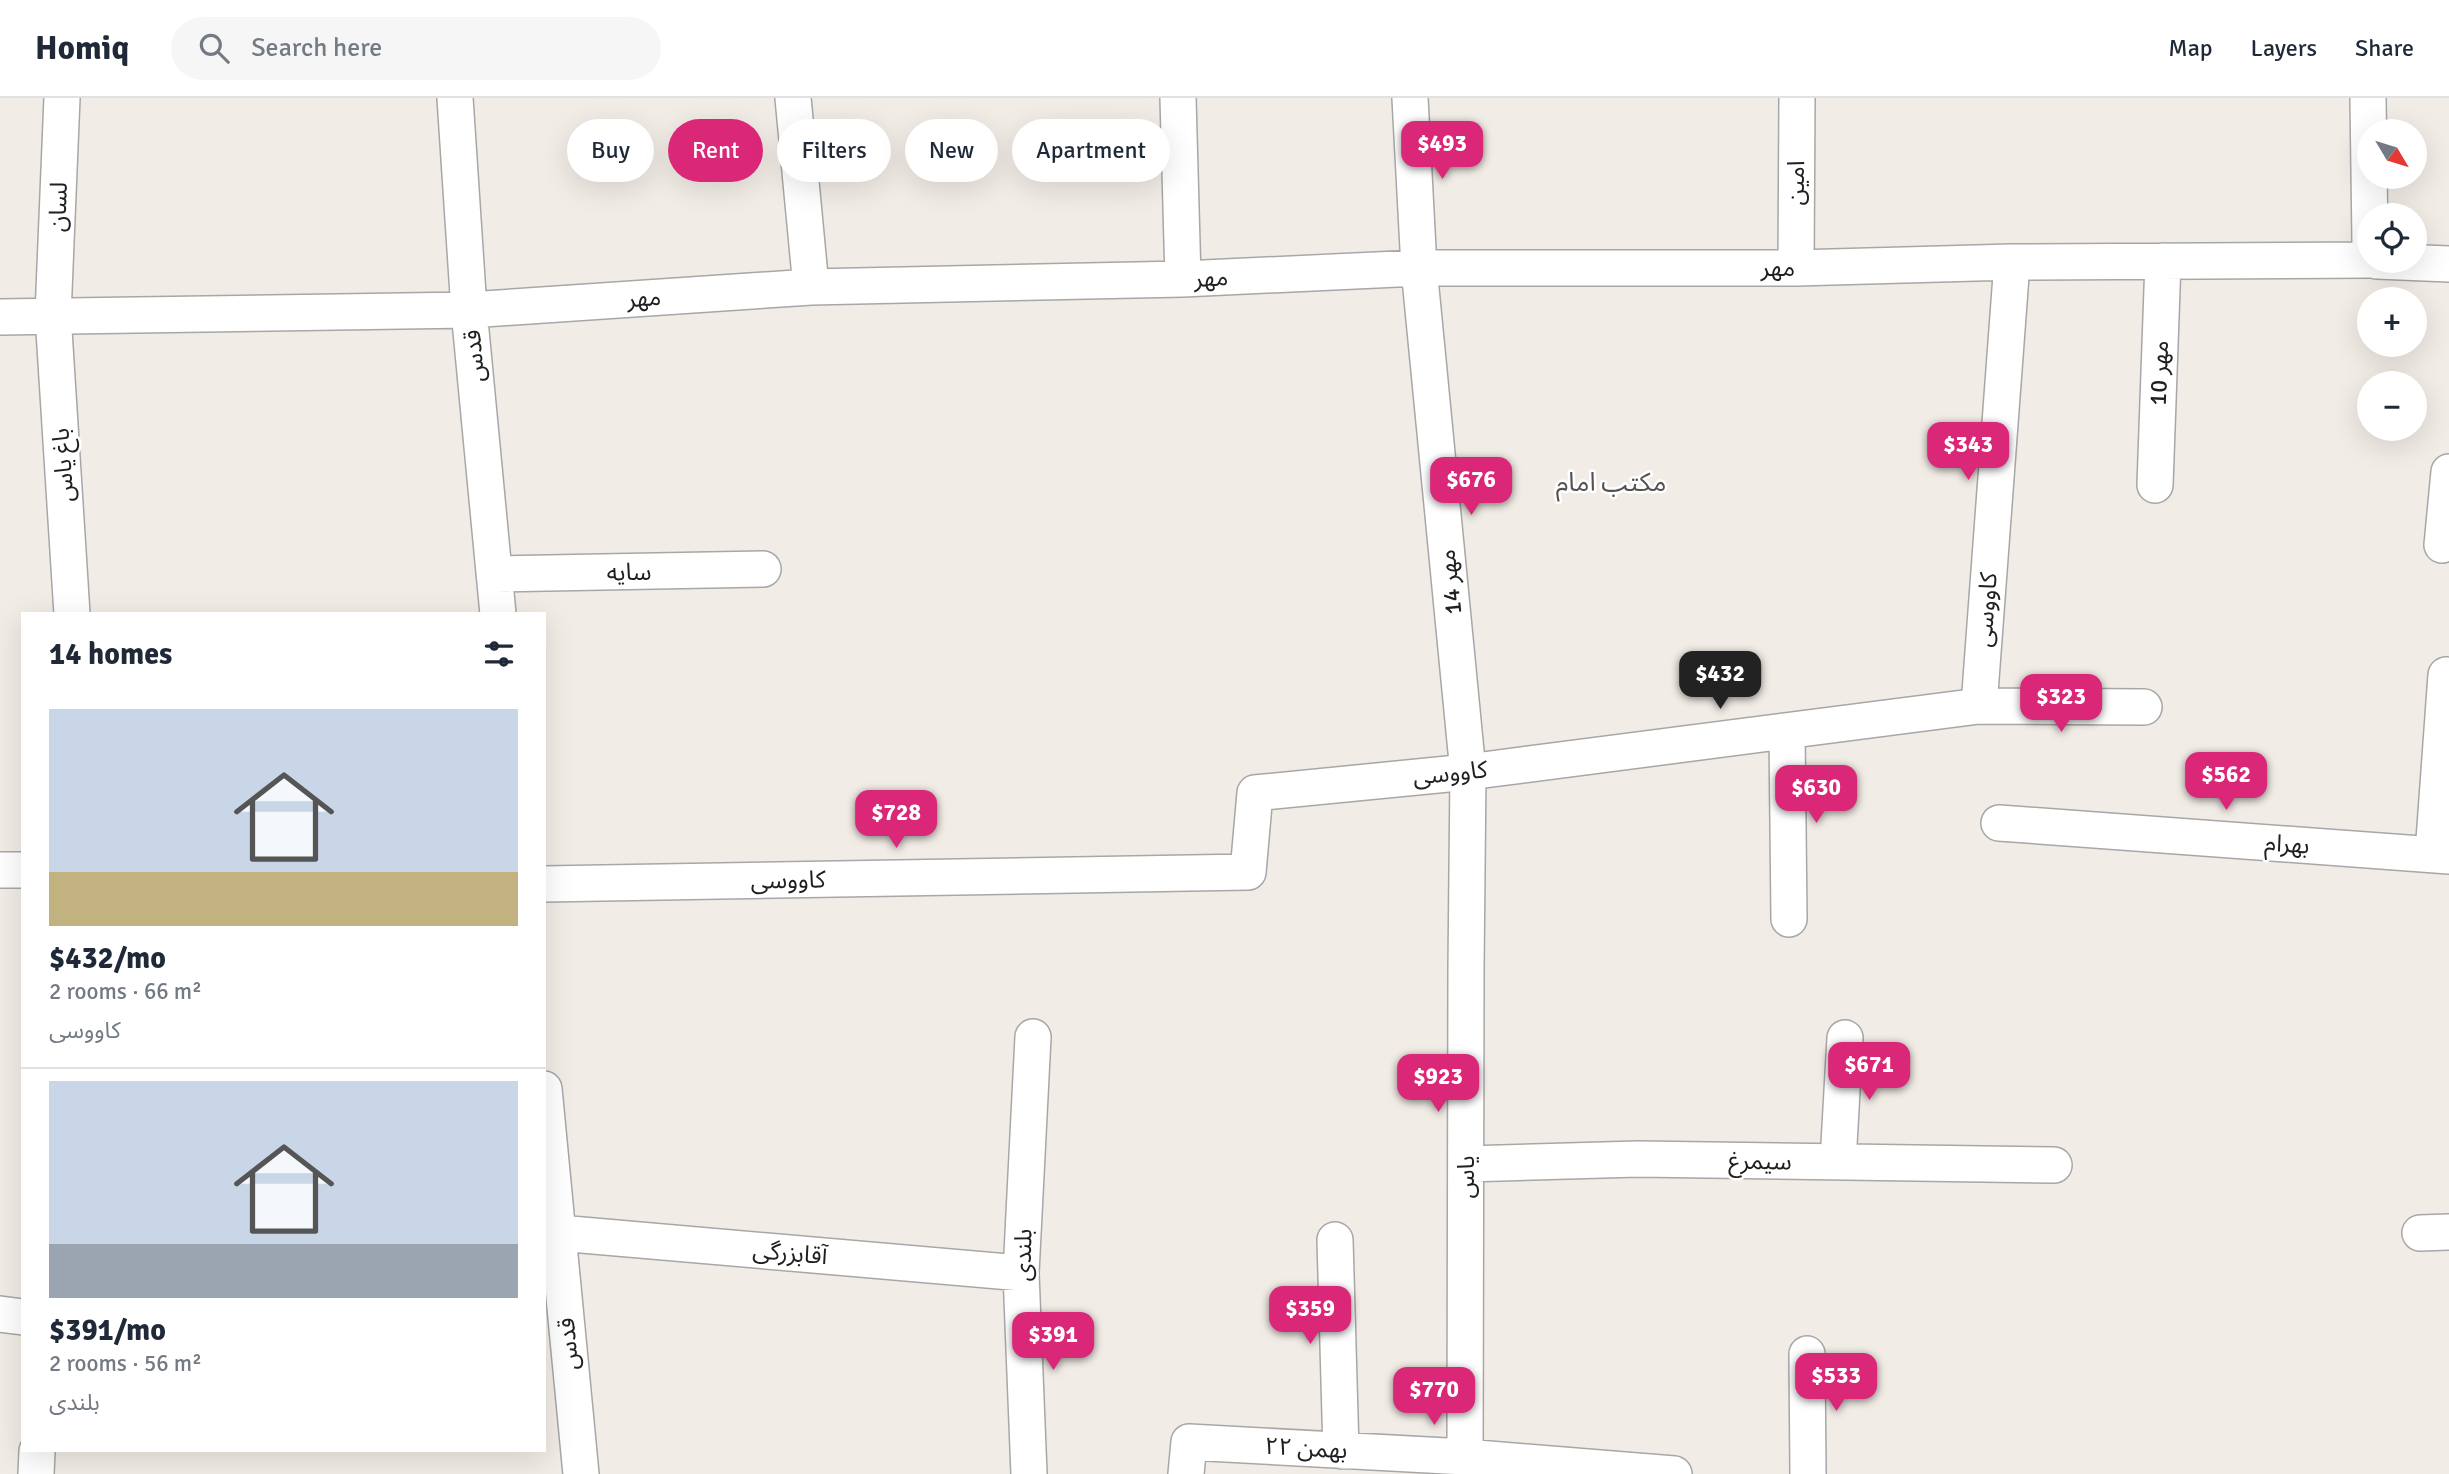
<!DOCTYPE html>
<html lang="en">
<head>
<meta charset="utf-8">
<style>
	body { margin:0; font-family:Signika,"Noto Sans Arabic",sans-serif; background:#f6f6f7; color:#1f2937; height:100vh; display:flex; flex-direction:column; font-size:26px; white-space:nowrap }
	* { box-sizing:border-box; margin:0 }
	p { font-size:23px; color:#747a83 }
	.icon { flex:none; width:38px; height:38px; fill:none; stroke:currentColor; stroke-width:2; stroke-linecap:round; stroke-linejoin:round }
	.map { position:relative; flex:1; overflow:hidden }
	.details { position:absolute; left:21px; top:514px; width:525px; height:840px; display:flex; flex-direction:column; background:#fff; border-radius:0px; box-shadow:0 7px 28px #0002 }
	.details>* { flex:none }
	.banner { position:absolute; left:567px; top:21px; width:665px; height:63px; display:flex; gap:14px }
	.needle { width:46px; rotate:128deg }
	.buttons { position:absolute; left:2357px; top:21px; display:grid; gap:14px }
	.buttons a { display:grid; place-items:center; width:70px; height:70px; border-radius:50%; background:#fff; box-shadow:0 7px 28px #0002; font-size:35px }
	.price { position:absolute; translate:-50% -60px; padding:0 16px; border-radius:14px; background:#db2777; color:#fff; font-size:23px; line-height:46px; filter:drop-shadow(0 2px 4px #0008) }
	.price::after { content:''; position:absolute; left:50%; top:42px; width:21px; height:16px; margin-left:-10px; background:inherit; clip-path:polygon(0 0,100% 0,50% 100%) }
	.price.on { background:#222; color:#fff }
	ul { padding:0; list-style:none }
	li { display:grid; align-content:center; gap:14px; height:371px; padding:0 28px }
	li+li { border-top:2px solid #e0e1e3 }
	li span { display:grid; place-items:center; height:217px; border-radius:0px; color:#555 }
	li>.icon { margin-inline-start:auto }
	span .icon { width:126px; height:126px; fill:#fffc; stroke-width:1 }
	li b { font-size:30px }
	h2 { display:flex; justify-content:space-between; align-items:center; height:84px; padding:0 28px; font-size:30px }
	.chip { padding:0 24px; border-radius:32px; background:#fff; box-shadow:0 7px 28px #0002; font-size:24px; line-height:63px }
	.chip.on { background:#db2777; color:#fff }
	header { display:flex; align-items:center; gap:42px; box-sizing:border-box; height:98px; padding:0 35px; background:#fff; border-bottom:2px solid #e0e1e3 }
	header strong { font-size:33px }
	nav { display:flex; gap:38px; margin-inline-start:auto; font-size:24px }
	.search { width:490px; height:63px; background:#f6f6f7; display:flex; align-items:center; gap:18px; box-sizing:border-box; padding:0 24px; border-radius:38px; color:#747a83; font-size:26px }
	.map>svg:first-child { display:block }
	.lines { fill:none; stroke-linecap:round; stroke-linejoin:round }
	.street-casing { stroke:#a7a7a7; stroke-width:38 }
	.street { stroke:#fff; stroke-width:35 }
	.labels { text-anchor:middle; stroke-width:5; stroke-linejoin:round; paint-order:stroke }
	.street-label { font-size:24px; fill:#202020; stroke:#fff }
	.neighbourhood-label { font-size:26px; fill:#535353; stroke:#fff }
</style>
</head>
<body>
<header>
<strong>Homiq</strong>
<div class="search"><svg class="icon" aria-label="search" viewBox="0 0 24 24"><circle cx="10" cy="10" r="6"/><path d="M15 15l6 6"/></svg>Search here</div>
<nav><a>Map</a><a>Layers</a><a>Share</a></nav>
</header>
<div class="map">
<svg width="2449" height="1376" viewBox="0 0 2449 1376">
	<rect width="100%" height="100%" fill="#f2ece6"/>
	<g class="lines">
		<g class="street-casing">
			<path id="street" d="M 62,0 L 53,217 L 72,516
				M 455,0 L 469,212 L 498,516
				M 793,0 L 811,189
				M 1178,0 L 1183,181
				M 1410,0 L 1419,170 L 1468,674 L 1466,871 L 1465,1359
				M 2368,0 L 2370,144
				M 2377,163 L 2449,166
				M 1796,170 L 1797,0
				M 0,219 L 469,212 L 811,189 L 1183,181 L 1419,170 L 1796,170 L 2012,164 L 2370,162
				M 2155,387 L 2163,163
				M 2442,447 L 2449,374
				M 494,476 L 763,471
				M 1979,608 L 2012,164
				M 1787,633 L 1789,821
				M 1999,725 L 2449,758
				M 2433,756 L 2446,577
				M 0,772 L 23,772
				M 544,786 L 1248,774 L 1255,695 L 1468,674 L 1979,608 L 2144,609
				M 544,991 L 581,1376
				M 1838,1064 L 1845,940
				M 1466,1066 L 1638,1061 L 2054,1067
				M 559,1135 L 1021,1175
				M 2420,1135 L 2449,1134
				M 1335,1142 L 1341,1353
				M 0,1216 L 23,1219
				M 1807,1256 L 1808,1376
				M 36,1376 L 37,1353
				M 1029,1376 L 1021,1175 L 1033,939
				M 1186,1376 L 1189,1344 L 1465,1359 L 1674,1376"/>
		</g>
		<use href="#street" class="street"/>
	</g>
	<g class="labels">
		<g class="street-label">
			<text transform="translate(1796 85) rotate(-90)" y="8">امین</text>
			<text transform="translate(58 109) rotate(-88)" y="8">لسان</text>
			<text x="1778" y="178">مهر</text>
			<text transform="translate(1211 180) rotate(-3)" y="8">مهر</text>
			<text transform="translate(644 200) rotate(-4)" y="8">مهر</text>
			<text transform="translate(474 258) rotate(-95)" y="8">قدس</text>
			<text transform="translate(2159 275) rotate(-88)" y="8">مهر 10</text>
			<text transform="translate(63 367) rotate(-94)" y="8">باغ یاس</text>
			<text transform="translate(629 474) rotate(-1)" y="8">سایه</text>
			<text transform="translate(1450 484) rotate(-96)" y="8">مهر 14</text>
			<text transform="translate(1986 512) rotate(-86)" y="8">کاووسی</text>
			<text transform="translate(1450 675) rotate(-6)" y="8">کاووسی</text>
			<text transform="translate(2287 746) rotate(4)" y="8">بهرام</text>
			<text transform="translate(788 782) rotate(-1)" y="8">کاووسی</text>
			<text transform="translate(1760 1063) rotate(1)" y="8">سیمرغ</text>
			<text transform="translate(1466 1079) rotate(-90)" y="8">یاس</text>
			<text transform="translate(790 1155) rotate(5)" y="8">آقابزرگی</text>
			<text transform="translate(1023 1157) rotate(-89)" y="8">بلندی</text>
			<text transform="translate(568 1246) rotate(-95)" y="8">قدس</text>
			<text transform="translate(1306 1350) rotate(3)" y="8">۲۲ بهمن</text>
		</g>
		<g class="neighbourhood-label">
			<text x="1611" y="393">مکتب امام</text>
		</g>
	</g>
</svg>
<div class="buttons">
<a><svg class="needle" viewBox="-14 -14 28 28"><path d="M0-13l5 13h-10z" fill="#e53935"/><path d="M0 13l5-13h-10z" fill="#747a83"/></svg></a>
<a><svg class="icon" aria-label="locate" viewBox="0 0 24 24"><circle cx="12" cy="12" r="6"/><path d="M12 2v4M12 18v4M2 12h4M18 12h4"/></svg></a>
<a>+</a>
<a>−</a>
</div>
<b class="price" style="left:1442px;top:83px">$493</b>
<b class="price" style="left:1968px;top:384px">$343</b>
<b class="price" style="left:1471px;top:419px">$676</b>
<b class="price on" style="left:1720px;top:613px">$432</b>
<b class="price" style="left:2061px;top:636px">$323</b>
<b class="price" style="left:2226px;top:714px">$562</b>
<b class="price" style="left:1816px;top:727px">$630</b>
<b class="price" style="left:896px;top:752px">$728</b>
<b class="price" style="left:1869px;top:1004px">$671</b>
<b class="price" style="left:1438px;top:1016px">$923</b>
<b class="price" style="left:1310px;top:1248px">$359</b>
<b class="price" style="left:1053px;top:1274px">$391</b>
<b class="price" style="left:1836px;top:1315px">$533</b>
<b class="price" style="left:1434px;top:1329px">$770</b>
<div class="banner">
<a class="chip">Buy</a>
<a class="chip on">Rent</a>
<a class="chip">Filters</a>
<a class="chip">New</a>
<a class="chip">Apartment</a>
</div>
<section class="details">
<h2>14 homes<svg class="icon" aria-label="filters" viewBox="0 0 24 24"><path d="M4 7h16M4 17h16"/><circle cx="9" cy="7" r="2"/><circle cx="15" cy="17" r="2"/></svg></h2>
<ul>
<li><span style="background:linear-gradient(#c9d6e8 75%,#c2b280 0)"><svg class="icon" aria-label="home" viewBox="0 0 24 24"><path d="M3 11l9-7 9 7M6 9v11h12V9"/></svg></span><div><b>$432/mo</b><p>2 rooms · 66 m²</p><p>کاووسی</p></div></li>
<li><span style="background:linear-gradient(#c9d6e8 75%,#9aa5b1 0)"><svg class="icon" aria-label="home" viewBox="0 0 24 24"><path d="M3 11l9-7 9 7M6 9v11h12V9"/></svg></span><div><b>$391/mo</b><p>2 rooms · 56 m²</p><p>بلندی</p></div></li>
</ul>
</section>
</div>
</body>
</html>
